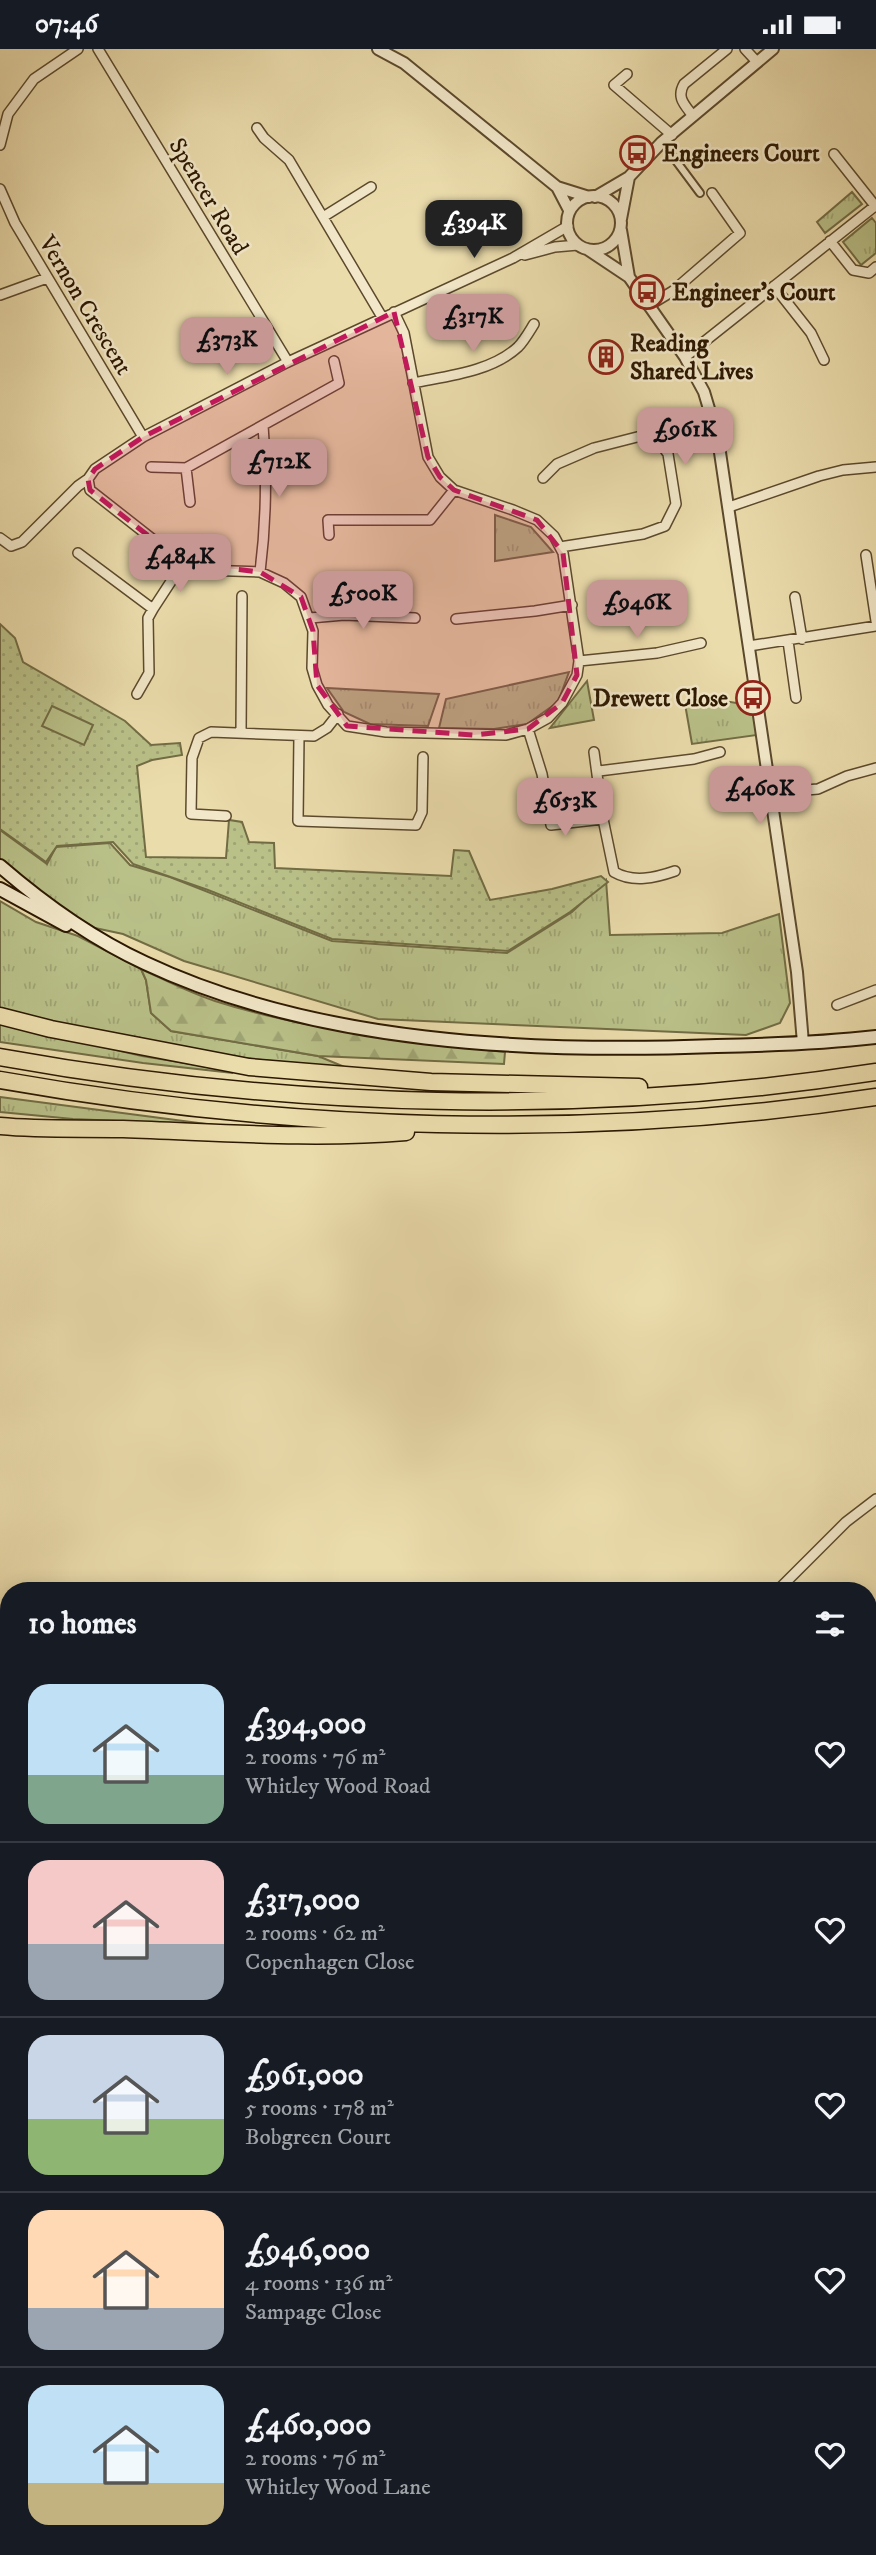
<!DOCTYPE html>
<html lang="en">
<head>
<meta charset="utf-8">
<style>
	body { margin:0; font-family:"IM FELL DW Pica",serif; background:#20242c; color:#f1f3f6; height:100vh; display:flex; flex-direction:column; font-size:26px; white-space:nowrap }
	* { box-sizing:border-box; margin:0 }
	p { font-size:23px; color:#9ea1a6 }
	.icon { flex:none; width:38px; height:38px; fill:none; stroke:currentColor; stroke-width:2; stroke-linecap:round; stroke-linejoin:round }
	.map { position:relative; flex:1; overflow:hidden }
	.sheet { position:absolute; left:0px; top:1533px; width:877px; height:973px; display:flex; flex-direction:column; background:#171b24; border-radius:28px 28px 0 0; box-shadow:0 4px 18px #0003 }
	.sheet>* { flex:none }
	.price { position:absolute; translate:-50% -60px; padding:0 16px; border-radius:14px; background:#c59692; color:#111; font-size:23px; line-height:46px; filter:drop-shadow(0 2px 4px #0008) }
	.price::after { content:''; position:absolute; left:50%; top:42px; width:21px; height:16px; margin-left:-10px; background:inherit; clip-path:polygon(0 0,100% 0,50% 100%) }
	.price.active { background:#222; color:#fff }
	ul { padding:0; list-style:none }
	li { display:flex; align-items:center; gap:21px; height:175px; padding:0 28px }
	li+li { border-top:2px solid #363941 }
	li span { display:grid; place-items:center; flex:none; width:196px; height:140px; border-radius:21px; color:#555 }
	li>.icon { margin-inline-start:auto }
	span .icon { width:84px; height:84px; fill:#fffc; stroke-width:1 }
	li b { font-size:30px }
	h2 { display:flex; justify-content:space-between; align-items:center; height:84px; padding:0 28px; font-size:30px }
	.status { display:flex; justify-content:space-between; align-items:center; height:49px; padding:0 35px; background:#171b24; direction:ltr }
	.status svg { height:19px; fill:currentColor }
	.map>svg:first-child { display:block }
	.grass { fill:url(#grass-tufts); stroke:#726c44; stroke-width:2 }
	.forest { fill:url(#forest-firs); stroke:#726c44; stroke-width:2 }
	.park { fill:url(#park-dots); stroke:#726c44; stroke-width:2 }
	.pitch { fill:#b9c088; stroke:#726c44; stroke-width:2 }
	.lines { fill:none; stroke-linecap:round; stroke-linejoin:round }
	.pedestrian-casing { stroke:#5c492c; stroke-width:10 }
	.minor-casing { stroke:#5c492c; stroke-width:12 }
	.tertiary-casing { stroke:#5c492c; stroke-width:14 }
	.secondary-casing { stroke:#2c1801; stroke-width:16 }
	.motorway-casing { stroke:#2c1801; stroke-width:19 }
	.pedestrian { stroke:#f2e8c9; stroke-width:6 }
	.minor { stroke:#f2e8c9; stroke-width:9 }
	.tertiary { stroke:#f2e8c9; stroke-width:10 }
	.secondary { stroke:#f2e8c9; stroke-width:12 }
	.motorway { stroke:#ebdcac; stroke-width:16 }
	.marked { fill:#c2185b; fill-opacity:0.2; stroke:#c2185b; stroke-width:5; stroke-dasharray:14 9; stroke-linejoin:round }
	.labels { text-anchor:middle; stroke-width:5; stroke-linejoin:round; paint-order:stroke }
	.poi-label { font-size:24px; font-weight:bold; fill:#2c1801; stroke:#f2e8c9; text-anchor:start }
	.street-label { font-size:24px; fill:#2c1801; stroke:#f2e8c9 }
</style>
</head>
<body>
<div class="status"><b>07:46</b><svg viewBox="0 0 49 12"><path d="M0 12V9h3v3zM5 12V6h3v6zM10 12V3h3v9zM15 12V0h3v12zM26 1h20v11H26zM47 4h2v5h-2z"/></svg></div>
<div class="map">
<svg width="876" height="2506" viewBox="0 0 876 2506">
	<defs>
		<pattern id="grass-tufts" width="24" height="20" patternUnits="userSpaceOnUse" patternTransform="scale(1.75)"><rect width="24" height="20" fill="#b9c088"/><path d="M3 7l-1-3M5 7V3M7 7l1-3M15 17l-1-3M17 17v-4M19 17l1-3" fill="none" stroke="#9fa474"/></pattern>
		<pattern id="forest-firs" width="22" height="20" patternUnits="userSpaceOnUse" patternTransform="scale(1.75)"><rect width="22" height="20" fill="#b9c088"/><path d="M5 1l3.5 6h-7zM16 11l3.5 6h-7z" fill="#9fa474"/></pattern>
		<pattern id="park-dots" width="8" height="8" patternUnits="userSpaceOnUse" patternTransform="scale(1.75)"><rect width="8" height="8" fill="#b9c088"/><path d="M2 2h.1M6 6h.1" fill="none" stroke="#9fa474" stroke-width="1.8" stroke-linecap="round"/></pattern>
	</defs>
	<rect width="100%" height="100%" fill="#ebdcac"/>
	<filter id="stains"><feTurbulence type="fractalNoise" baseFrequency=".00286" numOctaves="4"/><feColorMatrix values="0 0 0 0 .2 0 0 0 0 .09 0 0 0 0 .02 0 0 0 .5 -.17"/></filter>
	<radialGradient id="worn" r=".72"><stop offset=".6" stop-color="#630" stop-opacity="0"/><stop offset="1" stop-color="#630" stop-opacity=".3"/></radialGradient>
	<path class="grass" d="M 852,143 L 862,155 L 825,184 L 817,173 Z
		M 872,169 L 876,174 L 876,204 L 861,216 L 843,193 Z
		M 495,466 L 531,478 L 553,503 L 495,512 Z
		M 569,623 L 558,653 L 527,675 L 494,680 L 439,679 L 446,650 Z
		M 587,632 L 594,671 L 550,679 Z
		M 327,639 L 439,645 L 428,677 L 370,675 L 344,663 Z
		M 713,650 L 754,657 L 757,686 L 692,695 L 685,655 Z
		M 0,781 L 47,815 L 56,798 L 110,794 L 130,816 L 170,828 L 332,892 L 507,904 L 572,863 L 606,831 L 610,886 L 722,884 L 779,865 L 790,954 L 780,974 L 746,986 L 378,970 L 184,912 L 123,885 L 95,879 L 59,858 L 0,812 Z
		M 0,852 L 36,873 L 78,887 L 141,920 L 146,931 L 151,964 L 171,982 L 318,1007 L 347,1019 L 242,1009 L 121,988 L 0,960 Z
		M 0,974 L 142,1007 L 228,1021 L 233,1024 L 143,1014 L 0,993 Z
		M 0,1048 L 214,1076 L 73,1070 L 0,1063 Z
		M 868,2087 L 876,2096 L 876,2435 L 868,2440 Z
		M 9,2245 L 9,2497 L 409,2497 L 405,2506 L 0,2506 L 0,2256 Z"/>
	<path class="forest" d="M 141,920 C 165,931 190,944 215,952 C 309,982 408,991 505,1003 L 504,1015 L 318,1007 L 171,982 L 151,964 L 146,931 Z"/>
	<path class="park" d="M 0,575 L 15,589 L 23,613 L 125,672 L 151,696 L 180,694 L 182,706 L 152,711 L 137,717 L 146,808 L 226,809 L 229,771 L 242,773 L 249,793 L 274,794 L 275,819 L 451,827 L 454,801 L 469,802 L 490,851 L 552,840 L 601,827 L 608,833 L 570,863 L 508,902 L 332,890 L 208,841 L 133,815 L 113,793 L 57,797 L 46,813 L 0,780 Z"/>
	<path class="pitch" d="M 52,657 L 93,676 L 84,696 L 42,677 Z"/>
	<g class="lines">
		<g class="pedestrian-casing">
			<path id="pedestrian" d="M 662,93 L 700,144"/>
		</g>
		<g class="minor-casing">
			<path id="minor" d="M 98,0 L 288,313
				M 745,0 L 757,13
				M 627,25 L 614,36 L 672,86
				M 693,67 C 685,56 676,49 684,35 L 727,0
				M 257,79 L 264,89 L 289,111 L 382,268
				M 0,96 L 8,65 L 34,30 L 78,0
				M 834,105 L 876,158
				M 0,140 L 15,174 L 143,388
				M 323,168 L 371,138
				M 830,192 L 853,221 L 869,224 L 876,218
				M 525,206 L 555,198 L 578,196
				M 774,237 L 811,284 L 824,311
				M 0,246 L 47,229
				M 648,257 L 673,242 L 740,184 L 712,144
				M 685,308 L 875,157
				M 413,334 C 447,327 491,323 518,298 C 524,292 529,283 534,275
				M 151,418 L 186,419 L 339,334 L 334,312
				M 186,419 L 190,453
				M 543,429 L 557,415 L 594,399 L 641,387 L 658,391 L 668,405 L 676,455 L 665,477 L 643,485 L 560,498
				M 88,430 L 90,441 L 183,514 L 203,521 L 260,523 L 284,534 L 301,548 L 313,582 L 312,619 L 317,636 L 328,656 L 347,677 L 386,683 L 506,686 L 528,680 L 548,669 L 562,654 L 577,626 L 579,612 L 563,504 L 554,487 L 537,471 L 513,461 L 454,441 L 440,428 L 428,408 L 404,284 L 394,263
				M 729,458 L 819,427 L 843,421 L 876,418
				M 329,486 L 328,471 L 430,471 L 454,441
				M 0,489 L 11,497 L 22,493 L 78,437 L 88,430 L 95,420 L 143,388 L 288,313 L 513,209 L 568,177
				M 78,504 L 153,560 L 148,569 L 149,624 L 137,645
				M 866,506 L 876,572
				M 260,523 C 266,475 267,424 263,376
				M 795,548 L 802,590
				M 153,560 L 183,514
				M 310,569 L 344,566 L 415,569
				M 456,570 L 535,562 L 572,556
				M 788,592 L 796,649
				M 749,597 L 876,577
				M 579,612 L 657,604 L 701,594
				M 528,680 L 542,725 L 551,776 L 603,770 L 594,703
				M 241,683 L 242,547
				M 299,687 L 298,772 L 416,776 L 422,763 L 423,708
				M 599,722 L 694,710 L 720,703
				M 771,744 L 818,740 L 847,727 L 876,719
				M 226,767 L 191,765 L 192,709 L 199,689 L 211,683 L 314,687 L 327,679 L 338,665
				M 603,770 L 614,823 C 633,834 655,829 675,822
				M 837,956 L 876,941
				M 777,1542 L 846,1473 L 876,1450
				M 0,1953 L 9,1949
				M 0,2094 L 9,2083
				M 0,2124 C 8,2142 2,2165 9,2186
				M 0,2221 L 9,2205
				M 530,2497 L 535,2506"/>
		</g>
		<g class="tertiary-casing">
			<path id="tertiary" d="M 378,0 L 404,14 L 557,138 L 589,148
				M 557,138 L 569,161
				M567 174a27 27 0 1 1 54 0a27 27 0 1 1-54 0Z
				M 595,148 L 629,128 L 662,93 L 773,0
				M 621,170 L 629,128
				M 621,181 L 629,228
				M 587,200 L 629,228 L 685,308 L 704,343 L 718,390 L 797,923 L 803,994"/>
		</g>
		<g class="secondary-casing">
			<path id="secondary" d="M 0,817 C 44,855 91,889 145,914 C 317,995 530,1004 717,997 C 770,996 823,994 876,988
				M 0,840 L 66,876"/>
		</g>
		<g class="motorway-casing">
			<path id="motorway" d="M 0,967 L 51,980 L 249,1018 L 431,1033 L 639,1038
				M 0,1008 C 288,1060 586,1068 876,1023
				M 0,1031 C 288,1082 586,1092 876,1048
				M 0,1077 C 41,1081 82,1079 123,1080 C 217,1083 312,1091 406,1083"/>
		</g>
		<use href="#pedestrian" class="pedestrian"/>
		<use href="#minor" class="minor"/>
		<use href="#tertiary" class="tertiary"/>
		<use href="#secondary" class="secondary"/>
		<use href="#motorway" class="motorway"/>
	</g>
	<path class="marked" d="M 394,263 L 428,408 L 440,428 L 454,441 L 537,471 L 563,504 L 577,626 L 562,654 L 528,680 L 474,686 L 347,677 L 317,636 L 313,582 L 301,548 L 260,523 L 183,514 L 90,441 L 88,430 L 95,420 L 143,388 Z"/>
	<defs>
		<g id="bus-ring" transform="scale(1.75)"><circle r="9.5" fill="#f2e8c9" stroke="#8f2418" stroke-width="1.5"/><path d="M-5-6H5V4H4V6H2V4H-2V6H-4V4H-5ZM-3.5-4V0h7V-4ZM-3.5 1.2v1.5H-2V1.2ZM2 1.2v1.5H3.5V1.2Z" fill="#8f2418"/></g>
		<g id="building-ring" transform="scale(1.75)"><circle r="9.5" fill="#f2e8c9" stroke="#8f2418" stroke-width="1.5"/><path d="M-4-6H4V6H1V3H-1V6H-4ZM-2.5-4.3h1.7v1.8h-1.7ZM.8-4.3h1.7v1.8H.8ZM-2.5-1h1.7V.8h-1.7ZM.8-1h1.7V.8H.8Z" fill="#8f2418"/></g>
	</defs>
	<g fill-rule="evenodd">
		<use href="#bus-ring" x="637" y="104"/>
		<use href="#bus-ring" x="647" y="243"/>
		<use href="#building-ring" x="606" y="308"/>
		<use href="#bus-ring" x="753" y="649"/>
	</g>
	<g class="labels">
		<g class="poi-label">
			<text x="662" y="112">Engineers Court</text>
			<text x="672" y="251">Engineer's Court</text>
			<text x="630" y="302">Reading<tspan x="630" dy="28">Shared Lives</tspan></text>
			<text x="728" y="657" text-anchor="end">Drewett Close</text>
		</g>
		<g class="street-label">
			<text transform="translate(209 147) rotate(59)" y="8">Spencer Road</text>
			<text transform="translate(86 256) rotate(59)" y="8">Vernon Crescent</text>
		</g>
	</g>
	<rect width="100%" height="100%" filter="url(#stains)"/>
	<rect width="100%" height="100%" fill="url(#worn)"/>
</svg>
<b class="price active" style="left:474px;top:211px">£394K</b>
<b class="price" style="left:473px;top:305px">£317K</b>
<b class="price" style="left:227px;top:328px">£373K</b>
<b class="price" style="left:685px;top:418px">£961K</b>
<b class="price" style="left:279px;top:450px">£712K</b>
<b class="price" style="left:180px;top:545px">£484K</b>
<b class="price" style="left:363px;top:582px">£500K</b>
<b class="price" style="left:637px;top:591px">£946K</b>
<b class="price" style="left:760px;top:777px">£460K</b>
<b class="price" style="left:565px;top:789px">£653K</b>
<section class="sheet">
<h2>10 homes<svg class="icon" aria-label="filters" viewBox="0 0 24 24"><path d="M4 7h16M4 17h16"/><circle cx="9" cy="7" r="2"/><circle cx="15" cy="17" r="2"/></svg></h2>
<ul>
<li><span style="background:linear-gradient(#bfe0f5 65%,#7fa58c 0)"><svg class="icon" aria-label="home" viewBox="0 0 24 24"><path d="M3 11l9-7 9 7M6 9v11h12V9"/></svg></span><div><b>£394,000</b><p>2 rooms · 76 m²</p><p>Whitley Wood Road</p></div><svg class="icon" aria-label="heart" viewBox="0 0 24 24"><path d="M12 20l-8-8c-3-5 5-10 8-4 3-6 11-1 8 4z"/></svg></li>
<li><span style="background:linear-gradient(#f6c9c9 60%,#9aa5b1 0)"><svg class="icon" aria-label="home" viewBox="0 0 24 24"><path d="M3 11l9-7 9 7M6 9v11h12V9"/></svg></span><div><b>£317,000</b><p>2 rooms · 62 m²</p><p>Copenhagen Close</p></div><svg class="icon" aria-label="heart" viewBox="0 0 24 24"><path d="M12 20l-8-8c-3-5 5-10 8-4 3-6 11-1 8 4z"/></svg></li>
<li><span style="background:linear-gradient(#c9d6e8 60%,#8fb573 0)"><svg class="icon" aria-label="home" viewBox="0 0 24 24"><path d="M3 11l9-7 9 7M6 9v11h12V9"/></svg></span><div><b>£961,000</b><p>5 rooms · 178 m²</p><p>Bobgreen Court</p></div><svg class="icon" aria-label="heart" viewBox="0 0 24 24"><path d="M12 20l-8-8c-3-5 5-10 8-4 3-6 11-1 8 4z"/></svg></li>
<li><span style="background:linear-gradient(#ffd9b3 70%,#9aa5b1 0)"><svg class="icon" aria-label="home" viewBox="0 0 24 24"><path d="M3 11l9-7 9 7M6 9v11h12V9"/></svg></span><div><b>£946,000</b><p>4 rooms · 136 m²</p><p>Sampage Close</p></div><svg class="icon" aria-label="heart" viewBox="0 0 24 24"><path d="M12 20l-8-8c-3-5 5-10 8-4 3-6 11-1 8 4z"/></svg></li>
<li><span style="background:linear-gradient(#bfe0f5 70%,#c2b280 0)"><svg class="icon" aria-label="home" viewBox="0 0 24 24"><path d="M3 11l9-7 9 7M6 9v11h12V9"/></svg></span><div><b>£460,000</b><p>2 rooms · 76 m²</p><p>Whitley Wood Lane</p></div><svg class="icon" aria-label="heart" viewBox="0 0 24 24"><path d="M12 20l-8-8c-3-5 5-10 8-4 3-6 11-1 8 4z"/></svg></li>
</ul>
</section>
</div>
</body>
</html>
